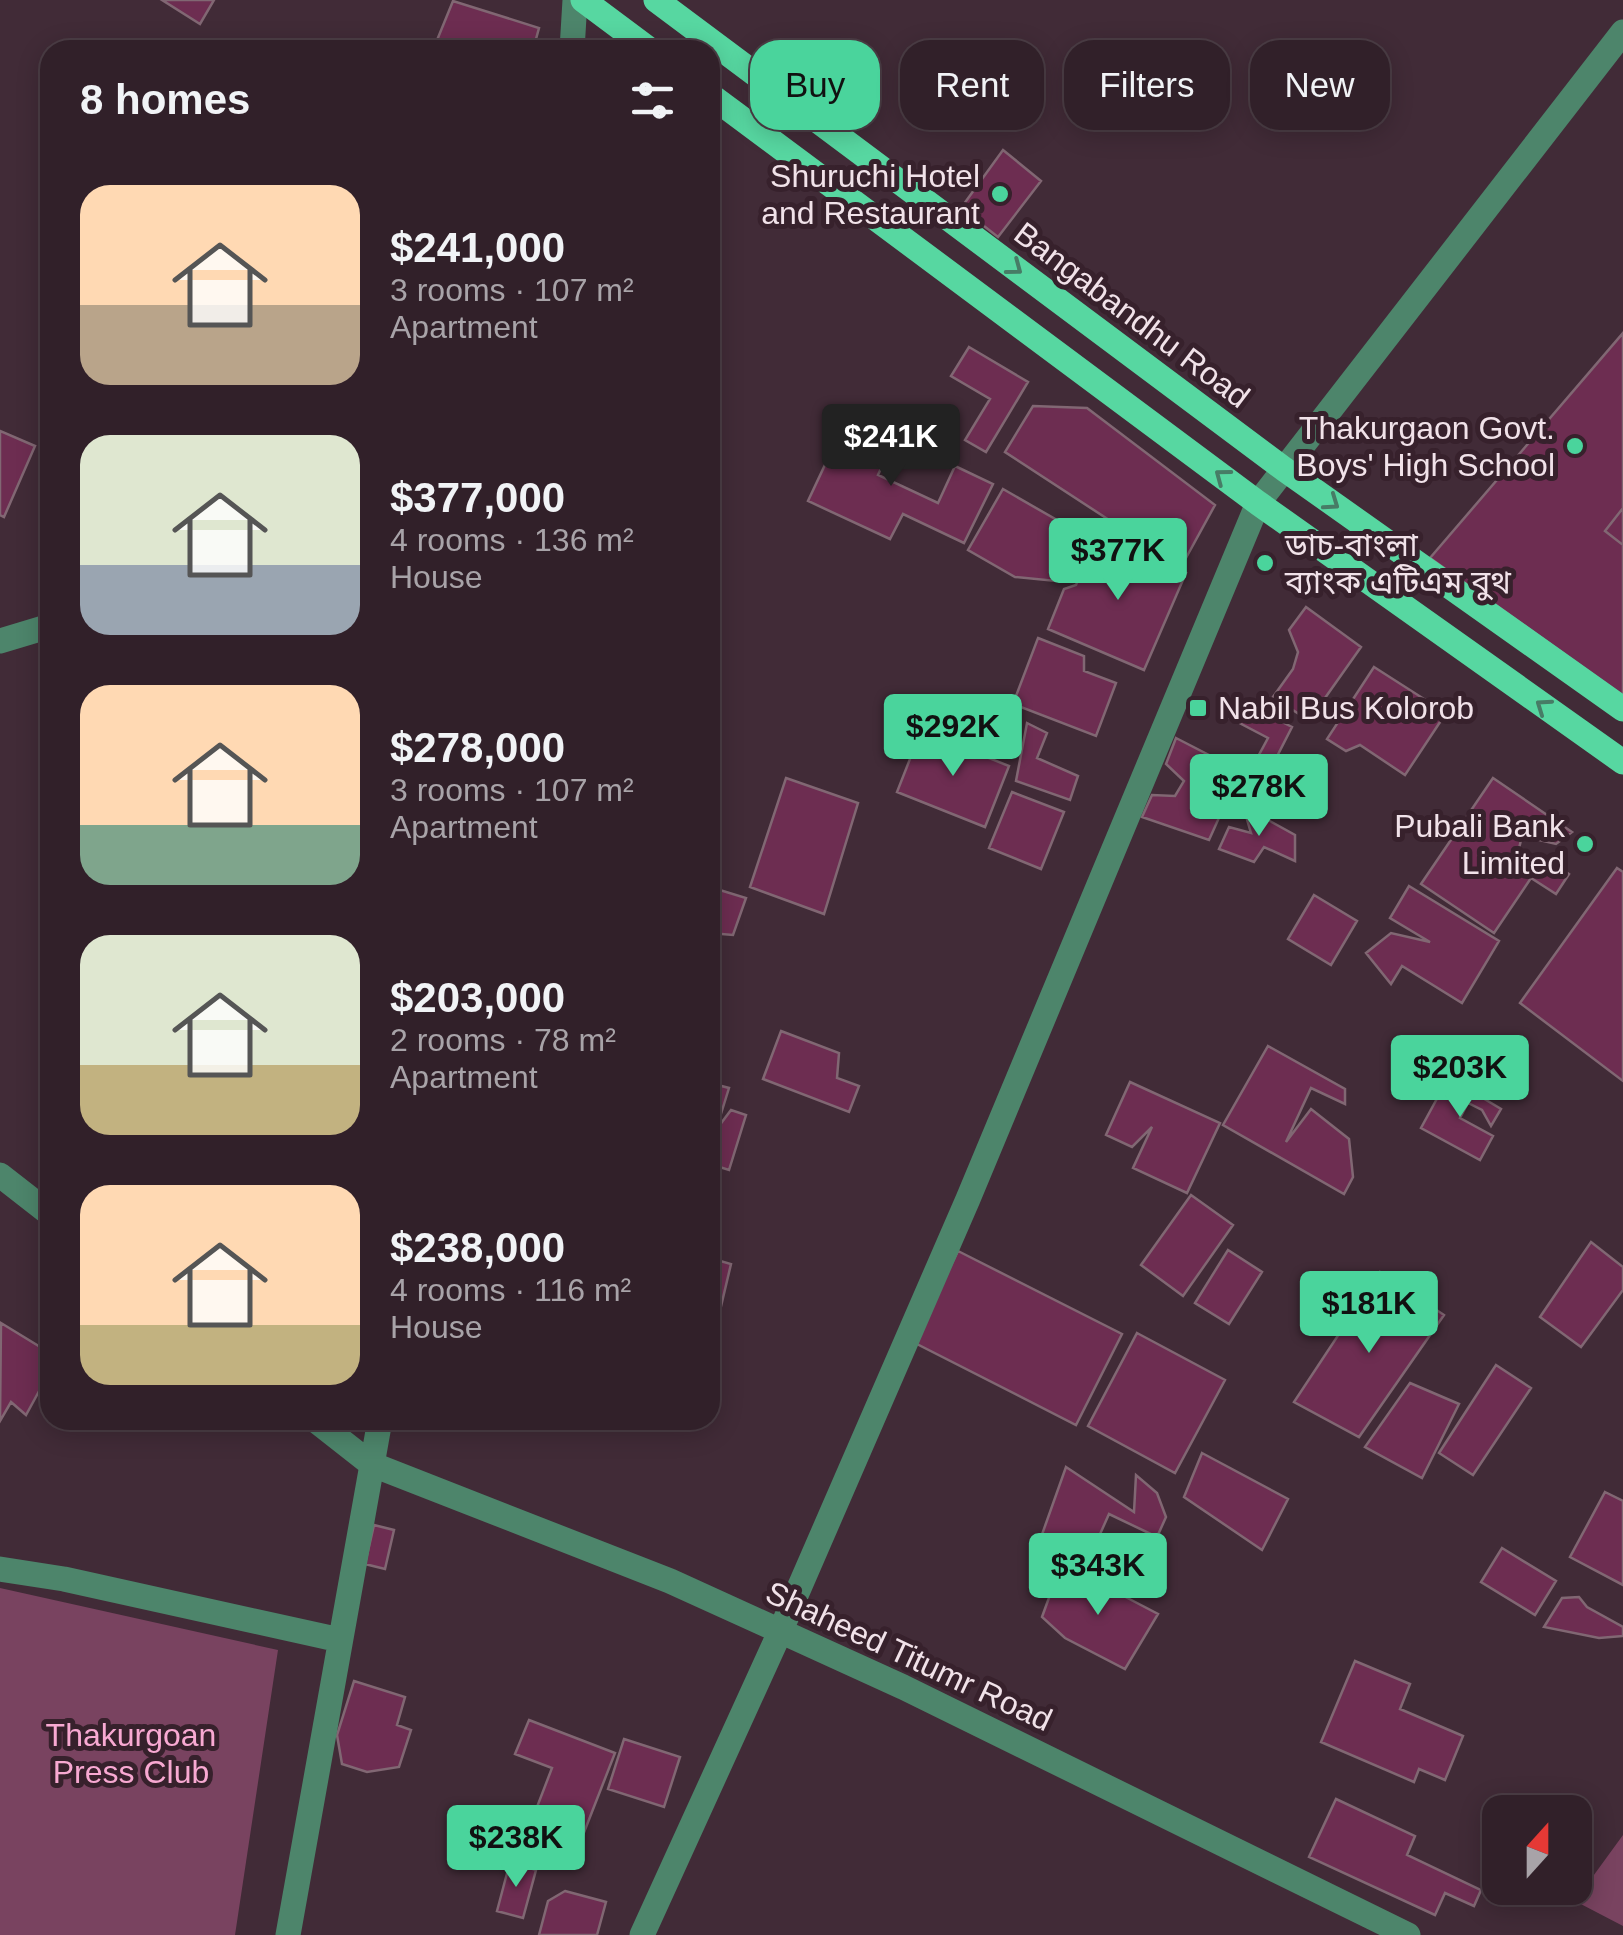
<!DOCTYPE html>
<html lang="en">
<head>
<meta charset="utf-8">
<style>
	body { margin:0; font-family:Helvetica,"Noto Sans Bengali",sans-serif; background:#3d2d35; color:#f1f3f6; height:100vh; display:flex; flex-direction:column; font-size:38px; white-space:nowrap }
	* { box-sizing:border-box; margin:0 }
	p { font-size:32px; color:#a8a3a8 }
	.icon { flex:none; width:55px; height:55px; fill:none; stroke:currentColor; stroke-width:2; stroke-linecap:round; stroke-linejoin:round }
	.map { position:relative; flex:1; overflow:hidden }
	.panel { position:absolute; left:40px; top:40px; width:680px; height:1390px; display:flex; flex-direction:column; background:#312029; border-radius:30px; box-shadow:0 5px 25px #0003,0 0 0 2px #4c3e46 }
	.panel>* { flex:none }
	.guide { position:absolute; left:750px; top:40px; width:722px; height:90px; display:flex; gap:20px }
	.needle { width:65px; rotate:21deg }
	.controls { position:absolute; left:1482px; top:1795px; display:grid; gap:20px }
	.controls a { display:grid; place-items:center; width:110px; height:110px; border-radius:20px; background:#312029; box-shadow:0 5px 25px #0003,0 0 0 2px #4c3e46; font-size:50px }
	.price { position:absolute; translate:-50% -85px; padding:0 22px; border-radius:10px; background:#4ad49c; color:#111; font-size:32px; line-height:65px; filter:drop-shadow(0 2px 5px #0008) }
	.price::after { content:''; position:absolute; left:50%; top:60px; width:30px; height:22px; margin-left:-15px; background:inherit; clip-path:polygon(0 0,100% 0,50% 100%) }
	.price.selected { background:#222; color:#fff }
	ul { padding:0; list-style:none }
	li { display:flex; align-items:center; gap:30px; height:250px; padding:0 40px }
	li span { display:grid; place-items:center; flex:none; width:280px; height:200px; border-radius:30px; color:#555 }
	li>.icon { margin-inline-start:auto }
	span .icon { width:120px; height:120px; fill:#fffc; stroke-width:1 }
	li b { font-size:42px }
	h2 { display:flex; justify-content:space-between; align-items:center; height:120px; padding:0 40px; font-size:42px }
	.tag { padding:0 35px; border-radius:30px; background:#312029; box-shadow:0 5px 25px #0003,0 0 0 2px #4c3e46; font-size:35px; line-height:90px }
	.tag.selected { background:#4ad49c; color:#111 }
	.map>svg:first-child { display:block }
	.green { fill:#794360 }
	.building { fill:#6d2d51; stroke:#816773; stroke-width:2.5 }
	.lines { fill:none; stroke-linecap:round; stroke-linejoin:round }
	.minor { stroke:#4d856b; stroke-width:25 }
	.major { stroke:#57d7a1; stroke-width:25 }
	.oneway { stroke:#477c66 }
	.poi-dot { fill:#4ad49c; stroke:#37212c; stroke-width:4 }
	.labels { text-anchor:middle; stroke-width:10; stroke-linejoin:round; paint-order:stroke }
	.poi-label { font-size:32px; fill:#f1e2e9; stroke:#37212c; text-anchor:end }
	.street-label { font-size:32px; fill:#f1e2e9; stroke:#37212c }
	.park-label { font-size:32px; fill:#f8a9d2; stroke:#37212c }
</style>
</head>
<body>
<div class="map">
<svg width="1623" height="1935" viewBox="0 0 1623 1935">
	<rect width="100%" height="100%" fill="#412b37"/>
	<path class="green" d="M 0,1588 L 278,1650 L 235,1935 L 0,1935 Z
		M 1623,1835 L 1623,1926 L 1575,1901 Z"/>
	<path class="building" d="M 162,0 L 214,0 L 200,24 Z
		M 453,1 L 539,28 L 533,50 L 433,50 Z
		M 1003,150 L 1041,181 L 998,237 L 961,208 Z
		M 1623,333 L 1623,696 L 1430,558 Z
		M 969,347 L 1028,382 L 986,452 L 965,440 L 990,399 L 951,376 Z
		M 1033,406 L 1087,408 L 1215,505 L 1181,567 L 1005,452 Z
		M 848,416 L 895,438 L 878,475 L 938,503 L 955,466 L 993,484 L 964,543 L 903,514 L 890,539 L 808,501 Z
		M 0,431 L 35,446 L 4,517 L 0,515 Z
		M 1003,489 L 1083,535 L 1056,581 L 1015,577 L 968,550 Z
		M 1623,508 L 1623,545 L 1605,531 Z
		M 1098,535 L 1186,573 L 1144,670 L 1048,629 L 1064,589 L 1076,585 Z
		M 1306,607 L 1361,647 L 1325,698 L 1309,707 L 1302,716 L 1273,697 L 1293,669 L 1298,652 L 1289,630 Z
		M 1038,638 L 1084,656 L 1084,671 L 1116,683 L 1096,736 L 1013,704 Z
		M 1374,667 L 1446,713 L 1405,775 L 1360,745 L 1346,751 L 1327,739 Z
		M 1237,699 L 1292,727 L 1269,772 L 1254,764 L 1268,738 L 1228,717 Z
		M 1027,723 L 1047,733 L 1037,758 L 1078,776 L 1070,800 L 1016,781 Z
		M 921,731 L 1009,766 L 985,827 L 897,792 Z
		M 1176,738 L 1240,771 L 1209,840 L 1142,817 L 1152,795 L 1175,796 L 1184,781 L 1166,764 Z
		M 786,778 L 858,803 L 824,914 L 750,887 Z
		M 1493,778 L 1572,832 L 1556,844 L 1522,836 L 1515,865 L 1539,854 L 1569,874 L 1556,894 L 1531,878 L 1494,933 L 1421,884 Z
		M 1012,792 L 1064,812 L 1041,869 L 989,848 Z
		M 1243,806 L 1295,835 L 1295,861 L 1264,847 L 1254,862 L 1219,849 L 1229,827 L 1251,833 Z
		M 1617,868 L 1623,872 L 1623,1081 L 1520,1003 Z
		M 1409,886 L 1499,941 L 1462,1003 L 1402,966 L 1391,984 L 1366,953 L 1391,933 L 1430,942 L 1390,918 Z
		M 710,887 L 746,898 L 733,935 L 710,933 Z
		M 1314,895 L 1357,921 L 1331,965 L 1288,939 Z
		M 781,1031 L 839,1053 L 837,1078 L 859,1086 L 849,1112 L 763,1079 Z
		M 1268,1046 L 1345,1089 L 1345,1104 L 1311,1088 L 1286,1142 L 1311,1109 L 1349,1139 L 1353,1177 L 1344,1194 L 1223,1125 Z
		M 1446,1076 L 1501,1109 L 1491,1126 L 1482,1110 L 1468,1103 L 1460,1118 L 1493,1136 L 1480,1160 L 1421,1128 L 1439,1095 L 1453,1094 Z
		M 1130,1082 L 1220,1123 L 1187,1193 L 1133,1168 L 1152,1127 L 1132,1147 L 1106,1135 Z
		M 710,1083 L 729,1088 L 716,1130 L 731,1110 L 746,1115 L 729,1170 L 710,1164 Z
		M 1191,1195 L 1233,1225 L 1183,1296 L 1141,1265 Z
		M 1591,1242 L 1623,1267 L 1623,1290 L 1581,1347 L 1540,1317 Z
		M 1228,1250 L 1262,1272 L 1229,1324 L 1195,1303 Z
		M 958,1251 L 1122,1334 L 1076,1425 L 913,1342 Z
		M 710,1258 L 731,1264 L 710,1353 Z
		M 1380,1272 L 1444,1315 L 1359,1437 L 1294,1402 Z
		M 1,1323 L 50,1353 L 50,1371 L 26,1415 L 11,1402 L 0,1421 Z
		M 1137,1333 L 1225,1380 L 1175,1473 L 1088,1426 Z
		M 1496,1365 L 1531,1388 L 1473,1475 L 1439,1453 Z
		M 1410,1383 L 1459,1404 L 1422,1478 L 1365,1447 Z
		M 1202,1453 L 1288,1499 L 1262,1550 L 1184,1497 Z
		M 1066,1467 L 1134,1512 L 1136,1475 L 1157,1493 L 1166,1517 L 1157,1537 L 1109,1514 L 1092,1552 L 1054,1535 L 1034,1557 Z
		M 1605,1492 L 1623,1501 L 1623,1585 L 1570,1557 Z
		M 374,1525 L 394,1530 L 385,1569 L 365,1564 Z
		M 1502,1548 L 1556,1581 L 1535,1615 L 1481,1582 Z
		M 1072,1569 L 1158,1614 L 1125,1669 L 1065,1638 L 1042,1617 L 1054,1584 Z
		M 1579,1597 L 1587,1607 L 1623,1627 L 1623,1636 L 1599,1638 L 1544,1627 L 1562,1598 Z
		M 1355,1661 L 1410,1684 L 1400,1709 L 1463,1736 L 1445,1780 L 1419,1769 L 1414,1782 L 1321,1742 Z
		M 354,1681 L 405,1697 L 397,1725 L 411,1730 L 399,1767 L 367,1772 L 342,1764 L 337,1735 Z
		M 529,1720 L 615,1753 L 581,1840 L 532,1820 L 552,1768 L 515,1754 Z
		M 624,1739 L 680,1757 L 664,1807 L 608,1789 Z
		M 1336,1799 L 1415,1836 L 1407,1855 L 1481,1890 L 1474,1906 L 1445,1893 L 1435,1915 L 1309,1857 Z
		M 510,1862 L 536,1870 L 523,1918 L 497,1911 Z
		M 565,1891 L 606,1902 L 597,1935 L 539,1935 L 548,1901 Z"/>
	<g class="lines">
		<path class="minor" d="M 572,50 L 575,0
			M 0,641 L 50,626
			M 0,1175 L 50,1214
			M 315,1420 L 371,1464 L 670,1581 L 903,1687 L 1408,1935
			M 0,1569 L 64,1579 L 340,1640
			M 288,1935 L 380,1420
			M 642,1935 L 780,1632 L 968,1199 L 1258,503 L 1623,32"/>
		<path class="major" d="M 583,0 L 650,50
			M 656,0 L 1284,469 L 1623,709
			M 710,95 L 1258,503 L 1623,762"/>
	</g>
	<defs><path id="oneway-chevron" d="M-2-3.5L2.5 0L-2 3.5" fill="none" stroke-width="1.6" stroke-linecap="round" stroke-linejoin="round" transform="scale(2.5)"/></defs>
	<g class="oneway">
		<use href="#oneway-chevron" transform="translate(1015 268) rotate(37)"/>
		<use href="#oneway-chevron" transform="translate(1222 476) rotate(-143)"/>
		<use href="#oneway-chevron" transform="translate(1332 503) rotate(35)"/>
		<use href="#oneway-chevron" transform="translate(1543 706) rotate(-145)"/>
	</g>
	<g class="poi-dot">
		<circle cx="1000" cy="194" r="10"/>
		<circle cx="1575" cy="446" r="10"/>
		<circle cx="1265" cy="563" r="10"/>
		<rect x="1188" y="698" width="20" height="20" rx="5"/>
		<circle cx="1585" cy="844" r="10"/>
	</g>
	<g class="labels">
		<g class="poi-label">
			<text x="980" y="187">Shuruchi Hotel<tspan x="980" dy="37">and Restaurant</tspan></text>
			<text x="1555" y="439">Thakurgaon Govt.<tspan x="1555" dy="37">Boys' High School</tspan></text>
			<text x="1285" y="556" text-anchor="start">ডাচ-বাংলা<tspan x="1285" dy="37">ব্যাংক এটিএম বুথ</tspan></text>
			<text x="1218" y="719" text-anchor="start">Nabil Bus Kolorob</text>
			<text x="1565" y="837">Pubali Bank<tspan x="1565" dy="37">Limited</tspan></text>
		</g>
		<g class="street-label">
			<text transform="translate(1132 315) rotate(37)" y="11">Bangabandhu Road</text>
			<text transform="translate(909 1656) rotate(25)" y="11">Shaheed Titumr Road</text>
		</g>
		<g class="park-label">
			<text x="131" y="1746">Thakurgoan<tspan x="131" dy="37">Press Club</tspan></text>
		</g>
	</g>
</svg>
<div class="controls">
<a><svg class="needle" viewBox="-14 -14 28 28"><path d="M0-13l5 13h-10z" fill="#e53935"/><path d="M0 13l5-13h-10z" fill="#a8a3a8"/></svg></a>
</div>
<b class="price selected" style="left:891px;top:489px">$241K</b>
<b class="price" style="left:1118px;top:603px">$377K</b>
<b class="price" style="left:953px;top:779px">$292K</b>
<b class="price" style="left:1259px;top:839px">$278K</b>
<b class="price" style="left:1460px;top:1120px">$203K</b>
<b class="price" style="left:1369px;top:1356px">$181K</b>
<b class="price" style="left:1098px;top:1618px">$343K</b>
<b class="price" style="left:516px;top:1890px">$238K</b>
<div class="guide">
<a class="tag selected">Buy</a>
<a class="tag">Rent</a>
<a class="tag">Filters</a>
<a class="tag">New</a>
</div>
<section class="panel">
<h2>8 homes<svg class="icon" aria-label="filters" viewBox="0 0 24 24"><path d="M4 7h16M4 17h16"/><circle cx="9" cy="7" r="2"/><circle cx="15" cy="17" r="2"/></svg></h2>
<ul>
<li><span style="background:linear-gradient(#ffd9b3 60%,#b9a48a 0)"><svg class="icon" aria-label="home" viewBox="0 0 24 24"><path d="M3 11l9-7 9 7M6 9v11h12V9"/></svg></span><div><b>$241,000</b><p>3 rooms · 107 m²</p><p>Apartment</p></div></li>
<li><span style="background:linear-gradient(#dfe7d0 65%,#9aa5b1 0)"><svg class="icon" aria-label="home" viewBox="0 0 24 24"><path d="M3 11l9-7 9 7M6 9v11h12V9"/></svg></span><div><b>$377,000</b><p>4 rooms · 136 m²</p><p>House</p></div></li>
<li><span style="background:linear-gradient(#ffd9b3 70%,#7fa58c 0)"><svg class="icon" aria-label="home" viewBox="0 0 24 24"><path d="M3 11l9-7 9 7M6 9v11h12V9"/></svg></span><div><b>$278,000</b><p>3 rooms · 107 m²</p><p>Apartment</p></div></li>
<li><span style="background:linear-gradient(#dfe7d0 65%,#c2b280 0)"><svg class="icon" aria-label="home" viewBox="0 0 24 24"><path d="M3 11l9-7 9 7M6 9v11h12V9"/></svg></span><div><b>$203,000</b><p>2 rooms · 78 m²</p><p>Apartment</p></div></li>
<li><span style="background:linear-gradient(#ffd9b3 70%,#c2b280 0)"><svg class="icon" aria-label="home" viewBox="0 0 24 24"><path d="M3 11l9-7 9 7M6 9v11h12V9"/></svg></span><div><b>$238,000</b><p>4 rooms · 116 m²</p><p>House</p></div></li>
</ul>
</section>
</div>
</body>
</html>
